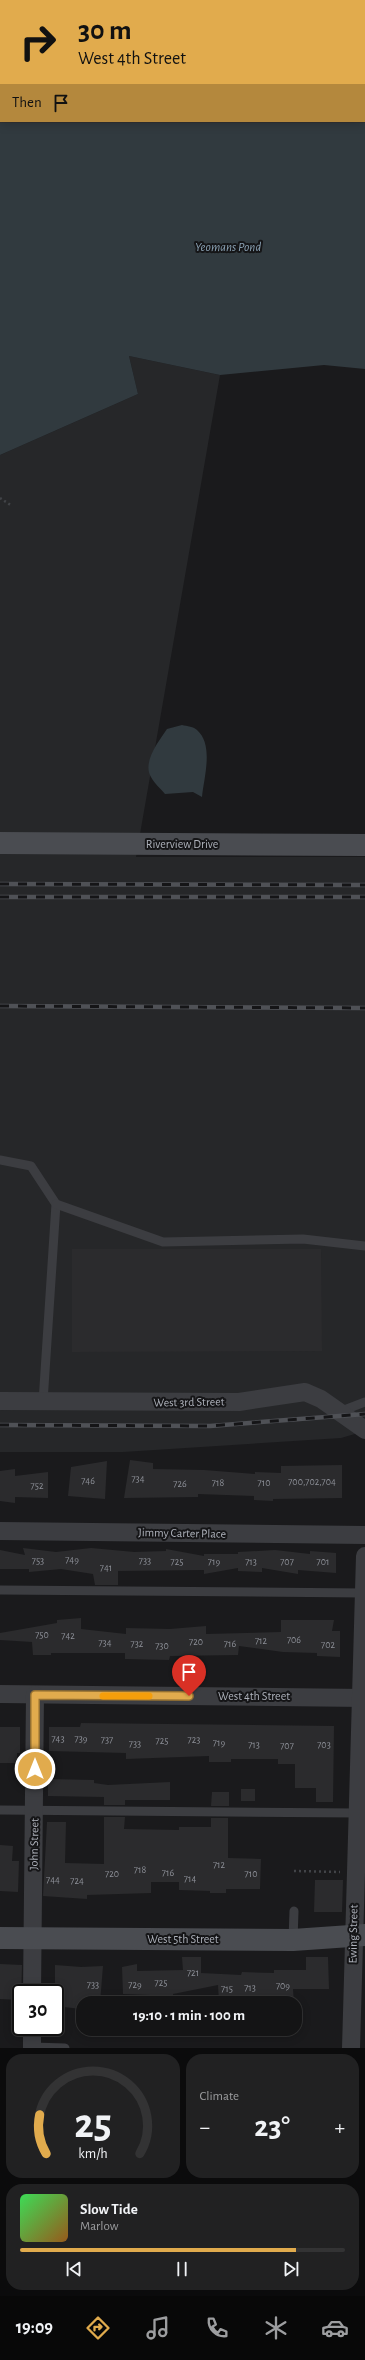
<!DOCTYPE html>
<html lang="en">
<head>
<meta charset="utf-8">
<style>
	body { margin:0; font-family:"Alegreya Sans",sans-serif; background:#212122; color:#f1f3f6; height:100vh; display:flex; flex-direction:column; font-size:15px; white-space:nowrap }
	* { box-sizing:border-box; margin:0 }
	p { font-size:13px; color:#9d9ea0 }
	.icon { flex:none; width:22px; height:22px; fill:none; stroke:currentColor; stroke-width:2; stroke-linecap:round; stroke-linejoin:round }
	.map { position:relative; height:2048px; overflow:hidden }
	.side { display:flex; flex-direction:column; gap:6px; padding:6px; background:#0b0b0c; flex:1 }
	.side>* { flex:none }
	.guide { position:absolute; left:0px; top:0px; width:365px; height:122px; box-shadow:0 2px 10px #0003,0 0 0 1px #333334; background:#e1ab4d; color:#111; overflow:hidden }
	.speed { position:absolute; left:12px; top:1984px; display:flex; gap:8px; font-size:20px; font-weight:700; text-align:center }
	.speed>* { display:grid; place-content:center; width:52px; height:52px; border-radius:50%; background:#141415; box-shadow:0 2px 10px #0003,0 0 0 1px #333334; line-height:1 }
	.speed .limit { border:2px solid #111; border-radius:6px; background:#fff; color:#111 }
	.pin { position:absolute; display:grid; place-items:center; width:34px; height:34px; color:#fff; margin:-41px -17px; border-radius:50% 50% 50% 0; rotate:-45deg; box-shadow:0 0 4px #0007 }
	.pin .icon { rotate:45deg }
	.me { position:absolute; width:44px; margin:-22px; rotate:0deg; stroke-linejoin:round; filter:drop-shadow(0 0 3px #0008) }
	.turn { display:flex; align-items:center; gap:14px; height:84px; padding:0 12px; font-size:18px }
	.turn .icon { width:52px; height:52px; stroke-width:2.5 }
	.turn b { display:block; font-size:28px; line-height:34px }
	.then { display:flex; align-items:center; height:38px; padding:0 12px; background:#0003; gap:8px; font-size:15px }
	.big { font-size:30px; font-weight:700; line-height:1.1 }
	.side .tile { flex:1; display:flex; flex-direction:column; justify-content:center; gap:6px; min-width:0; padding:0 14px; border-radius:16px; background:#212122 }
	.side .dial { align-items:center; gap:0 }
	.dial svg { height:104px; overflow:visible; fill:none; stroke:#333334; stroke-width:7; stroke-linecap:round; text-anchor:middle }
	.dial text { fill:#f1f3f6; stroke:none }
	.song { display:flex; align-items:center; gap:12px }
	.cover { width:48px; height:48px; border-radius:6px; background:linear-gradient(135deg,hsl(130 70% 55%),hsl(30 70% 35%)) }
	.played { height:4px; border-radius:2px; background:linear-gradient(90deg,#e1ab4d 85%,#333334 85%) }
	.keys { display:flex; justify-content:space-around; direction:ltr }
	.heat { display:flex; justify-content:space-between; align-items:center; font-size:22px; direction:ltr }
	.side .tiles { flex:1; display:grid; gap:6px; grid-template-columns:1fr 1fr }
	.tile:last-child { grid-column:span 2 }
	.trip { position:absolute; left:76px; top:1996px; width:226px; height:40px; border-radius:16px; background:#141415; box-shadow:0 2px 10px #0003,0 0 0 1px #333334; font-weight:700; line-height:40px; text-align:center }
	.dock { display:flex; height:64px; justify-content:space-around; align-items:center; background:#080808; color:#9d9ea0 }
	.dock .icon { width:28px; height:28px }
	.dock .current { color:#e1ab4d }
	.dock b { font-size:18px; color:#f1f3f6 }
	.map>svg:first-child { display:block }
	.built { fill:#262729 }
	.water { fill:#313a3f; fill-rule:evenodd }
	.building { fill:#2b2b2d }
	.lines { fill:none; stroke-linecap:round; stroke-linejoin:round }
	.path { stroke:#424448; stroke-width:2.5; stroke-dasharray:2 3; stroke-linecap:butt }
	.lane { stroke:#3c3d41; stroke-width:9 }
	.street { stroke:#3c3d41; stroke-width:18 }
	.secondary { stroke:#4a4c51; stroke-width:22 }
	.rail-casing { stroke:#4f5156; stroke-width:4.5 }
	.rail { stroke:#151517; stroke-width:3; stroke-dasharray:9; stroke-linecap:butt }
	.route-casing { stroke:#926f32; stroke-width:10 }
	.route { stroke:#e1ab4d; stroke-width:7 }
	.slow { stroke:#f59e0b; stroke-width:7 }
	.labels { text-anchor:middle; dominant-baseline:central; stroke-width:4; stroke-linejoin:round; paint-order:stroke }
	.number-label { font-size:10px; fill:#8d9098 }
	.street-label { font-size:12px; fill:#aeb2bb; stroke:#151517 }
	.water-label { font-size:13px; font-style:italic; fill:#89a0b2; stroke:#151517 }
</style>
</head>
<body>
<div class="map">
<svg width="365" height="2048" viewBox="0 0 365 2048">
	<rect width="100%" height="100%" fill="#1a1a1c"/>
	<!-- built -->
	<path class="built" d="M129 356 220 375 136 857H365V1431L341 1438 123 1452H0V455L138 394Z"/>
	<!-- water -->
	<g class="water">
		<path d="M0 0H365V369L324 365 220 375 129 356 138 394 0 455ZM1 1H364V121H1Z"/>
		<path d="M182 725C187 726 194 727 197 730 214 745 204 777 202 797L193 792 165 794C161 789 154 783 151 777 142 762 159 741 167 729Z"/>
	</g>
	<!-- building -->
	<g class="building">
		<path d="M72 1249H321L322 1351 72 1352Z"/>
		<path d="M130 1460 153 1463V1469L204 1470 255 1474V1472L281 1473V1466L342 1465V1498L273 1499V1501L254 1500V1496L198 1494V1497L124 1498Z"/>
		<path d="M107 1461 105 1499 68 1496 71 1467Z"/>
		<path d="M15 1469V1476L48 1472V1498L15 1497V1503L0 1501V1471Z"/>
		<path d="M23 1548 56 1552 91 1548 134 1552 166 1551V1549L204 1556V1554H238V1552L275 1550 310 1554V1551L336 1553V1573L298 1570V1574L262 1568V1572L238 1571V1568L204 1574V1570L118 1571V1585H95L93 1574 61 1569 29 1572V1569H0V1550L25 1555Z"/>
		<path d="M81 1618V1629L126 1634V1628L170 1629 206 1626V1634L281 1632V1620H334L332 1631H340V1657L317 1656V1653L283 1652 239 1646 238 1655 170 1656 169 1660 125 1659V1653H51V1655H33L32 1642 0 1640V1633L57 1623V1620Z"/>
		<path d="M81 1723 334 1726 333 1802H316V1788H295V1764H278V1759H231V1762H209V1756L126 1759V1753L49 1751V1727H80Z"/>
		<path d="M0 1727H20V1753H17V1763H0Z"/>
		<path d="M48 1779 94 1780V1783L108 1785 170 1782V1800H125V1805H104V1797L48 1796Z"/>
		<rect x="241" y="1789" width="14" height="12"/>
		<path d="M212 1792H229V1806H211Z"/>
		<path d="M104 1817H125L124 1829 179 1830V1827H211V1818H228V1858L261 1859 260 1889H226V1893H210V1891L179 1890V1882H151V1893L87 1895V1899L43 1896 47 1822H66L65 1863 104 1864Z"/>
		<path d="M0 1845 13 1846 12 1861H19L18 1892 0 1891Z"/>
		<path d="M315 1880H343L342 1912H314Z"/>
		<path d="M182 1957H201V1973L241 1975 242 1972 274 1973V1970H306V1957H328L329 1989H293L294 2003H219L218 1985 173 1994V2003H150V1995L123 1994 122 1967 137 1964V1971L183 1970Z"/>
		<path d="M0 1964 22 1965 21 2000 0 1999Z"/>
		<path d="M55 1965 81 1967 103 1966 100 2003H81V2009L55 2006Z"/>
	</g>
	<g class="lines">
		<!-- path -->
		<g class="path">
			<path d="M0 498 12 506"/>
			<path d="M294 1871 340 1872"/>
		</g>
		<!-- lane -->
		<g class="lane">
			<path d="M0 1160 31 1166 56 1204 43 1402"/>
			<path d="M56 1204 163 1242 303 1239 365 1246"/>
			<path d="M339 1412 365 1402"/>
			<path d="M0 1590 364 1593"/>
			<path d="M0 1810 357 1813"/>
			<path d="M293 1940 294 1911"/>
			<path d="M32 2047 65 2048"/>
		</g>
		<!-- street -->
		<g class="street">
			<path d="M0 1401 239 1402 305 1392 321 1399 365 1430"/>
			<path d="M0 1531 365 1535"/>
			<path d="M0 1694 365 1698"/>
			<path d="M32 1993 35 1695"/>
			<path d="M32 2048V2027"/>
			<path d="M351 2048 365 1556"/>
		</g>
		<!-- secondary -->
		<g class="secondary">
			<path d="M0 843 365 845"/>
			<path d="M0 1938 293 1940 365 1935"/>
		</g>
		<!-- rail casing -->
		<g class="rail-casing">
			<g id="rail">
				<path d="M0 884 365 885"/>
				<path d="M0 897H365"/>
				<path d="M0 1006 365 1008"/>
				<path d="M0 1425 210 1426 365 1414"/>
			</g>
		</g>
		<!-- rail -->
		<use href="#rail" class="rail"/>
	</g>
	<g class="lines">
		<!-- route casing -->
		<g class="route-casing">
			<path id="route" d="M35 1769V1695L189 1696"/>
		</g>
		<!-- route -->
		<use href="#route" class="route"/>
		<!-- slow -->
		<path class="slow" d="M103 1696H149"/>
	</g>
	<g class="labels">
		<!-- number labels -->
		<g class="number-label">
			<text x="138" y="1479">734</text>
			<text x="88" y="1481">746</text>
			<text x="312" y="1482">700,702,704</text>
			<text x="218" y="1483">718</text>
			<text x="264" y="1483">710</text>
			<text x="180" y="1484">726</text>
			<text x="37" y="1486">752</text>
			<text x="72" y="1560">749</text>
			<text x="38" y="1561">753</text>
			<text x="145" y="1561">733</text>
			<text x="177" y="1562">725</text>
			<text x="214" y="1562">719</text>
			<text x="251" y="1562">713</text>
			<text x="287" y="1562">707</text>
			<text x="323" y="1562">701</text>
			<text x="106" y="1568">741</text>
			<text x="42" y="1635">750</text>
			<text x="68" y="1636">742</text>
			<text x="294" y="1640">706</text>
			<text x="261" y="1641">712</text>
			<text x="196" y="1642">720</text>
			<text x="105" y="1643">734</text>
			<text x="137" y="1644">732</text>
			<text x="230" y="1644">716</text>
			<text x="328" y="1645">702</text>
			<text x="162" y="1646">730</text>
			<text x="58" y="1739">743</text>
			<text x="81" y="1739">739</text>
			<text x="107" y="1740">737</text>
			<text x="194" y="1740">723</text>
			<text x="162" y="1741">725</text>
			<text x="219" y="1743">719</text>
			<text x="135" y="1744">733</text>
			<text x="254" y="1745">713</text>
			<text x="324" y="1745">703</text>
			<text x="287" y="1746">707</text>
			<text x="219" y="1865">712</text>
			<text x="140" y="1870">718</text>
			<text x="168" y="1873">716</text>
			<text x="112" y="1874">720</text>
			<text x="251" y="1874">710</text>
			<text x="190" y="1879">714</text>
			<text x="53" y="1880">744</text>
			<text x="77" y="1881">724</text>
			<text x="193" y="1973">721</text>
			<text x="161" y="1983">725</text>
			<text x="93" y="1985">733</text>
			<text x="135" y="1985">729</text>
			<text x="283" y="1986">709</text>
			<text x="250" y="1988">713</text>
			<text x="227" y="1989">715</text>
		</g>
		<!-- street labels -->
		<g class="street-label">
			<text x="182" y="844">Riverview Drive</text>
			<text transform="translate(189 1402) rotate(-1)">West 3rd Street</text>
			<text transform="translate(182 1533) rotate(1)">Jimmy Carter Place</text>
			<text x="254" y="1696">West 4th Street</text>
			<text transform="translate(34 1844) rotate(-89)">John Street</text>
			<text transform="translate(353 1934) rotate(-89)">Ewing Street</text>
			<text x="183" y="1939">West 5th Street</text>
		</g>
		<!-- water labels -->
		<g class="water-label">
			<text x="228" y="247">Yeomans Pond</text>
		</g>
	</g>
</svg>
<div class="speed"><div class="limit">30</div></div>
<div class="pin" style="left:189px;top:1696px;background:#d93025"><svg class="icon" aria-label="arrive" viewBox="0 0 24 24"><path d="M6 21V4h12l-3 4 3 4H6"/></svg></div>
<svg class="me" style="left:35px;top:1769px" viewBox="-20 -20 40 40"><circle r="17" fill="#e1ab4d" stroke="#fff" stroke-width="3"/><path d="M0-11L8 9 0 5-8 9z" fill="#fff"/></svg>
<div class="trip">19:10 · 1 min · 100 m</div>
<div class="guide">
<div class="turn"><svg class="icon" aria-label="right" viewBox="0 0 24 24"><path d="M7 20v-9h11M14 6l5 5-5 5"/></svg><div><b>30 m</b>West 4th Street</div></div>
<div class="then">Then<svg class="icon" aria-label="arrive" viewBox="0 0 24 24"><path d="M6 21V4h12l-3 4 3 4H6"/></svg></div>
</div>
</div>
<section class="side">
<div class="tiles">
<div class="tile dial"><svg viewBox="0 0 100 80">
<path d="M14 69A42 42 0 1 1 86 69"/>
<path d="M14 69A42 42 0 0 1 9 39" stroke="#e1ab4d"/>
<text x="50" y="56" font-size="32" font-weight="700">25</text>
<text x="50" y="72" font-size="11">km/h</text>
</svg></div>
<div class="tile"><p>Climate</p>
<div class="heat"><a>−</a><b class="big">23°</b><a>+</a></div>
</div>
<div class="tile">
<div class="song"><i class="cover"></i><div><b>Slow Tide</b><p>Marlow</p></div></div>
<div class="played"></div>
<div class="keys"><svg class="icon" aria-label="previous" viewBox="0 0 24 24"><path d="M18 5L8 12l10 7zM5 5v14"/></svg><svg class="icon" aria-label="pause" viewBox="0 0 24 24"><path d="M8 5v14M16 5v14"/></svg><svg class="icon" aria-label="next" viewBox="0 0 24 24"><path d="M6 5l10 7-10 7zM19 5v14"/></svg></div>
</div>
</div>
</section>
<nav class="dock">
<b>19:09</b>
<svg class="icon current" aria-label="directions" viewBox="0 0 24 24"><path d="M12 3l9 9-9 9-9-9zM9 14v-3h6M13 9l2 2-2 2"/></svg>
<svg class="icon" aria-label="music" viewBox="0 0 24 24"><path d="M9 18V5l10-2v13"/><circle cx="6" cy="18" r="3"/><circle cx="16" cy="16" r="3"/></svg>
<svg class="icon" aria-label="phone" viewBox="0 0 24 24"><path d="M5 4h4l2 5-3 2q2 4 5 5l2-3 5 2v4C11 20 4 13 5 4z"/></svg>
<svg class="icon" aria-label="climate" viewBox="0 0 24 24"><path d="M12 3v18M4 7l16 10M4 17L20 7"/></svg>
<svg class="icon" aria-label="car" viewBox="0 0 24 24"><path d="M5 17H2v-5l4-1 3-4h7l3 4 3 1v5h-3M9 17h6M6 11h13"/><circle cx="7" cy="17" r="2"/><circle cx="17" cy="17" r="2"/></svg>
</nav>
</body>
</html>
